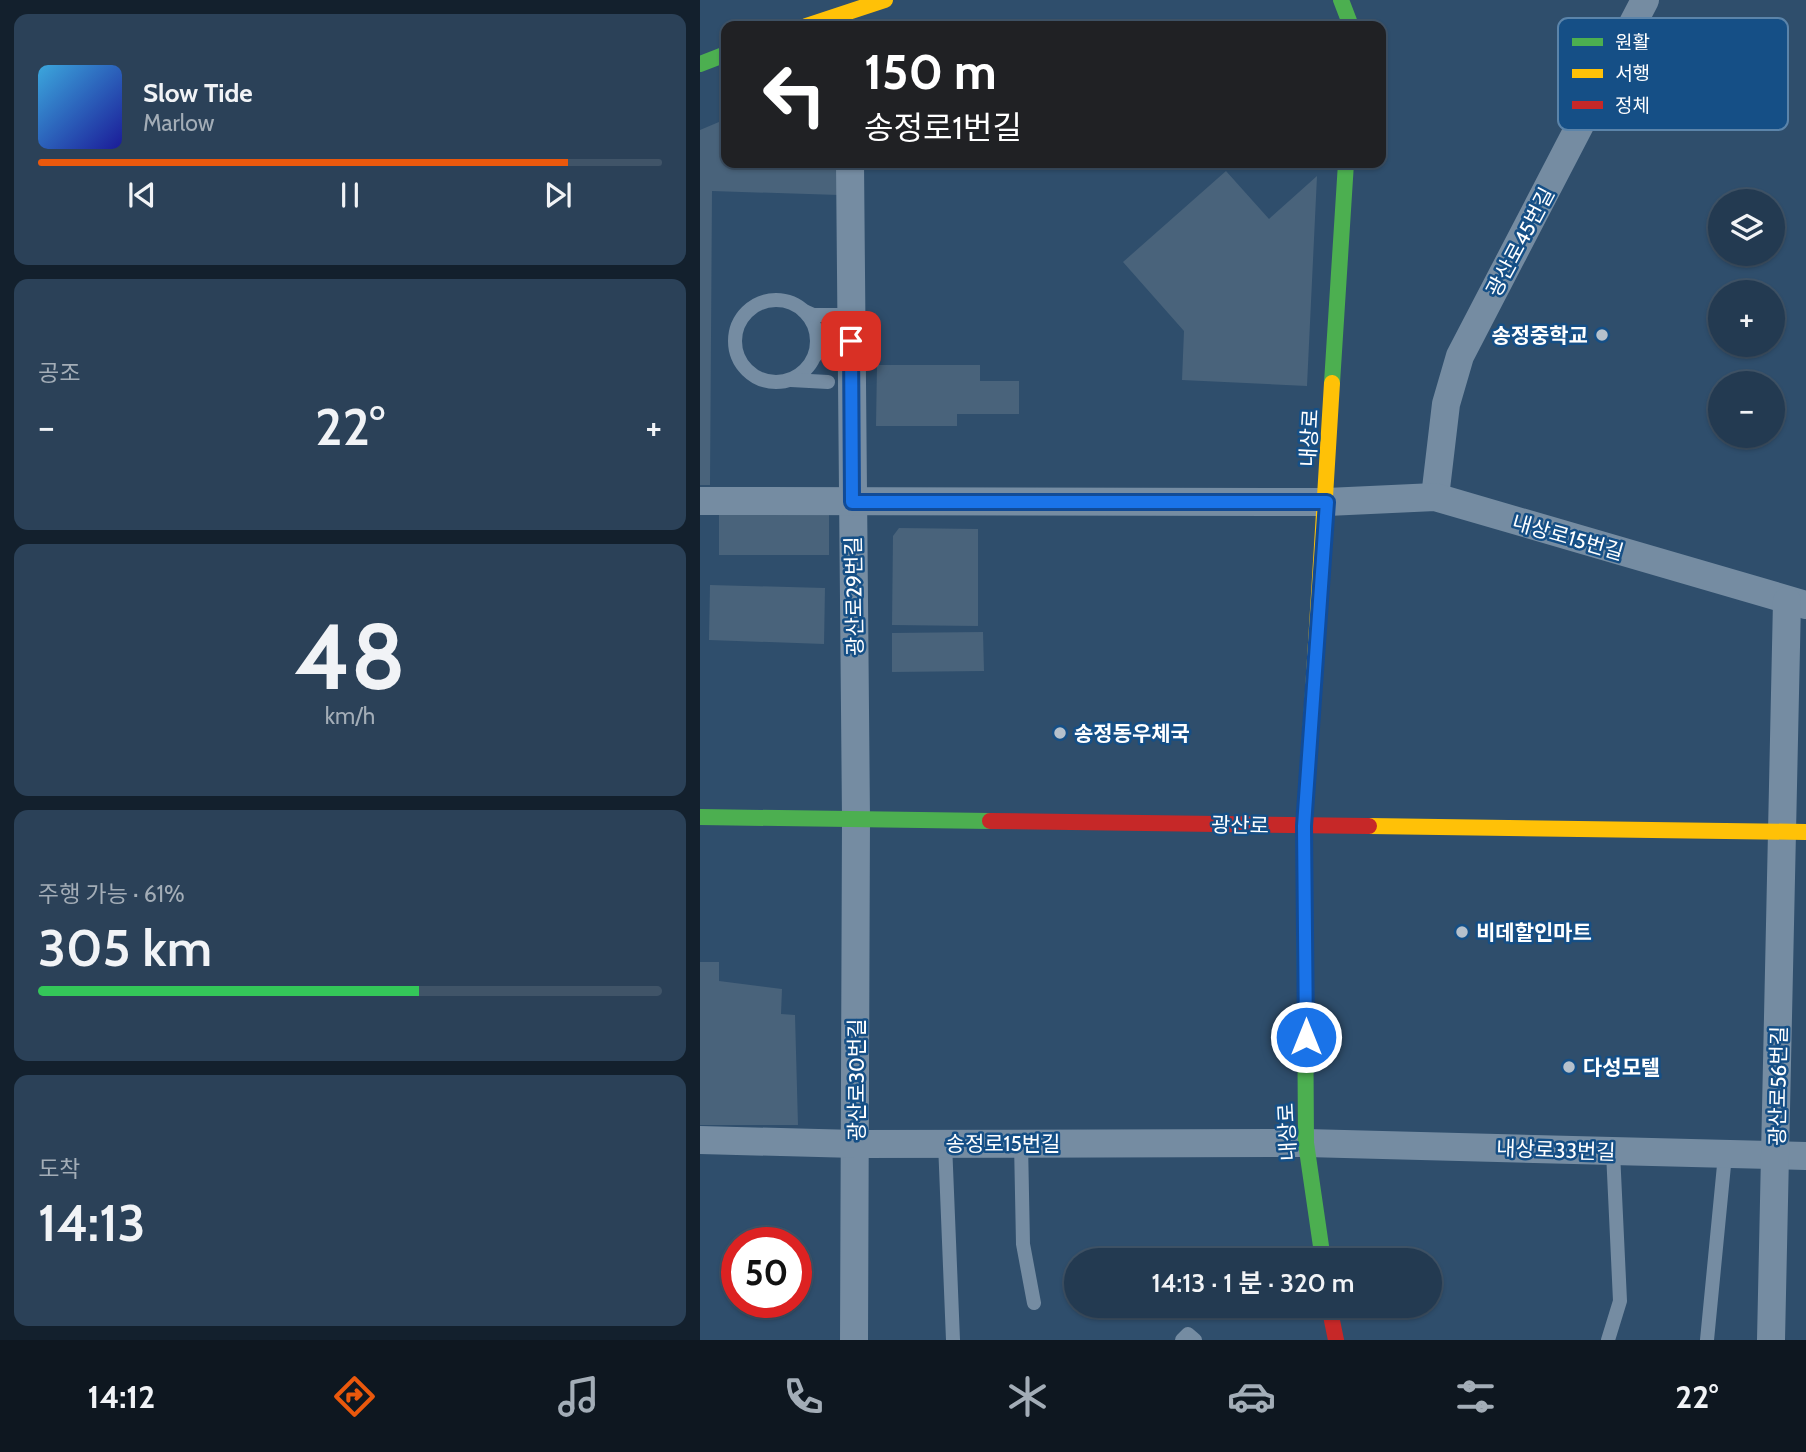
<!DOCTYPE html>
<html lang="ko">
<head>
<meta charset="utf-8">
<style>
	body { margin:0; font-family:Cabin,"Noto Sans KR",sans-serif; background:#2b4158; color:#f1f3f6; height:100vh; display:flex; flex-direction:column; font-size:26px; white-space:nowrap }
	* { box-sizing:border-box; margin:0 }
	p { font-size:23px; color:#a3adb7 }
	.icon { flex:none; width:38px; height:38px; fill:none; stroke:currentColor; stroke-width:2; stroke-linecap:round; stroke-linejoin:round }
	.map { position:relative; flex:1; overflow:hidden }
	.panel { display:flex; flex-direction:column; gap:14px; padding:14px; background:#13202d; width:700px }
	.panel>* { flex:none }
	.banner { position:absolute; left:21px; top:21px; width:665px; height:147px; border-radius:14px; box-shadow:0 2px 5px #0004,0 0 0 2px #405468; background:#202124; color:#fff; overflow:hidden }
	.fabs { position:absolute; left:1008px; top:189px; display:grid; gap:14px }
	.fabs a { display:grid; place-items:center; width:77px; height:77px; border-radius:50%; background:#233a51; box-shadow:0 2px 5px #0004,0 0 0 2px #405468; font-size:35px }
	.speed { position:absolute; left:21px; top:1227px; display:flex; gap:14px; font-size:35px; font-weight:700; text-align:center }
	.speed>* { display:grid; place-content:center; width:91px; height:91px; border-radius:50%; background:#233a51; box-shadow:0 2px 5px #0004,0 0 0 2px #405468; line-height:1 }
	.speed .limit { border:10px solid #d22; background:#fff; color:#111 }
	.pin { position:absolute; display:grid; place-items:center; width:60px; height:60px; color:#fff; margin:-30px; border-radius:14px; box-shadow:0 4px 10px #0006 }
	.me { position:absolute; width:77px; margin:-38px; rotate:0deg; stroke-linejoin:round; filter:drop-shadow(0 0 5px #0008) }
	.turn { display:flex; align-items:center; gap:24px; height:147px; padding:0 28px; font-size:32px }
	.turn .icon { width:91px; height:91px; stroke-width:2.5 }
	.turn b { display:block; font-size:49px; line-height:60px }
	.big { font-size:52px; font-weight:600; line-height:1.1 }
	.panel .card { flex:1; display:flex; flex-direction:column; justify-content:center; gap:10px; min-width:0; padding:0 24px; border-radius:14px; background:#2b4158 }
	.panel .dial { align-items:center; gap:0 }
	.dial b { font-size:91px; line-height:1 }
	.song { display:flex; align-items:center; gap:21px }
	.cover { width:84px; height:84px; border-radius:10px; background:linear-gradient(135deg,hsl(200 70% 55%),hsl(240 70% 35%)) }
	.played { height:7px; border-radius:4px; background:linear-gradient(90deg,#ea580c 85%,#405468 85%) }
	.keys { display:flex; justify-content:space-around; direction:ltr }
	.heat { display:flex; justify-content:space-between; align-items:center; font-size:38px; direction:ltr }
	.charge { height:10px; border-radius:5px; background:linear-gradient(90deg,#34c759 61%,#405468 0) }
	.trip { position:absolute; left:364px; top:1248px; width:378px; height:70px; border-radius:35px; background:#233a51; box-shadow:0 2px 5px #0004,0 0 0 2px #405468; font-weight:600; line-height:70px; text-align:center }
	.menu { display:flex; height:112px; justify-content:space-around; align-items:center; background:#0e1720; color:#a3adb7 }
	.menu .icon { width:49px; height:49px }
	.menu .current { color:#ea580c }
	.menu b { font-size:32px; color:#f1f3f6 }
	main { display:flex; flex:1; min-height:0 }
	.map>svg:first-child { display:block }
	.building { fill:#49637b }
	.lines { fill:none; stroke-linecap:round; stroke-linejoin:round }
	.lane { stroke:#758ca2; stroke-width:14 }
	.street { stroke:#758ca2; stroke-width:28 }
	.fast { stroke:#4caf50; stroke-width:16 }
	.slow { stroke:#ffc107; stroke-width:16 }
	.jam { stroke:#c62828; stroke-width:16 }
	.route-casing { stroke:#114b97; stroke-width:18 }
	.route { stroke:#1a73e8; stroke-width:12 }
	.poi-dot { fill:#b6c1cc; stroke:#154f86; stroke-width:2.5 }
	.labels { text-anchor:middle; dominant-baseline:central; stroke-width:5; stroke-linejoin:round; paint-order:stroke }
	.street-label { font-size:21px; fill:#fff; stroke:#154f86 }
	.poi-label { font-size:21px; font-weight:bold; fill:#fff; stroke:#154f86; text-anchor:start }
	.key { fill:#154f86; stroke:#5b84aa; stroke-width:2 }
	.key-label { font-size:19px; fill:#fff }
</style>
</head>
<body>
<main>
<section class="panel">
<div class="card">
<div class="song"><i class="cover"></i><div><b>Slow Tide</b><p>Marlow</p></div></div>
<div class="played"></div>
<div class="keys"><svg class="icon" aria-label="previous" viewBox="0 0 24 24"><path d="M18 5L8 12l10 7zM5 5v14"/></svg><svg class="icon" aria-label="pause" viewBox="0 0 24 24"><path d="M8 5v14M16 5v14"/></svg><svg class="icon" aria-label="next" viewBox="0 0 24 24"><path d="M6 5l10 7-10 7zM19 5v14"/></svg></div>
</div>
<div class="card"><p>공조</p>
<div class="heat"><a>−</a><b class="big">22°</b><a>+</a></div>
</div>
<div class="card dial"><b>48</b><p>km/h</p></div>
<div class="card"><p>주행 가능 · 61%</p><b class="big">305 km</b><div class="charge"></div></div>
<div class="card"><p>도착</p><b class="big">14:13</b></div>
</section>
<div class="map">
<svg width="1106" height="1340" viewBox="0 0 1106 1340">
	<rect width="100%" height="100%" fill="#2f4e6c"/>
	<!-- building -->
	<g class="building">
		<path d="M26 119V163H140L139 195 12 191 10 485H0V130Z"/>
		<path d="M526 171 569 219 617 176 607 386 482 380 484 331 423 262Z"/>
		<path d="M177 365H280V381H319V414H257V426H176Z"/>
		<rect x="19" y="513" width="110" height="42"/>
		<path d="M199 528 278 529V626L192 625 193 536Z"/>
		<path d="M10 585 125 588 124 644 9 640Z"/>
		<path d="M283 632 284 671 192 672V633Z"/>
		<path d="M0 962H19V981L82 989 81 1014 95 1015 98 1125H0Z"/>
	</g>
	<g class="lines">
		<!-- lane -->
		<g class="lane">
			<circle cx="76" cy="341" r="41"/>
			<path d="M104 311 113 315H151"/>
			<path d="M115 356 126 343 151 342"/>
			<path d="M91 380 128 382"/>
			<path d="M245 1143 253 1340"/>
			<path d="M321 1143 323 1244 334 1303"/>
			<path d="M482 1340 488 1334 495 1340"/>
			<path d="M908 1340 920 1301 913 1152"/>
			<path d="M1007 1340 1025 1155"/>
		</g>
		<!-- street -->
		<g class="street">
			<path d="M150 163 156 819 154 1340"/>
			<path d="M735 497 746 404 760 356 945 0"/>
			<path d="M0 501 627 502 735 497 1106 605"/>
			<path d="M0 1140 156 1144 606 1143 1106 1156"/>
			<path d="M1071 1340 1087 601"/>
		</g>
		<!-- fast -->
		<g class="fast">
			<path d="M641 0 651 26"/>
			<path d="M0 64 26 54"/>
			<path d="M632 383 646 163"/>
			<path d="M613 691 604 826 606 1143 623 1260"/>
			<path d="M0 817 290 821"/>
		</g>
		<!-- slow -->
		<g class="slow">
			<path d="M106 26 185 0"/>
			<path d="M613 691 632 383"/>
			<path d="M669 826 1106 832"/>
		</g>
		<!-- jam -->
		<g class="jam">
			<path d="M290 821 669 826"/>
			<path d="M629 1306 636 1340"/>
		</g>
	</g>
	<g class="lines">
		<!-- route casing -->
		<g class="route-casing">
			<path id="route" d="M151 341 152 502H627L604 826 606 1037"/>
		</g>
		<!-- route -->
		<use href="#route" class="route"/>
	</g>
	<!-- markers -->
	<g class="poi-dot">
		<circle cx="902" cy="335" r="7"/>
		<circle cx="360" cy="733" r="7"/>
		<circle cx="762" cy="932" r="7"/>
		<circle cx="869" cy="1067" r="7"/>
	</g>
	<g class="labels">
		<!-- street labels -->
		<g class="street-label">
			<text transform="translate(820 242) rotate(-62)">광산로45번길</text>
			<text transform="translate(609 438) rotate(-87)">내상로</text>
			<text transform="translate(868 537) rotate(16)">내상로15번길</text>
			<text transform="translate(154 596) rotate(-91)">광산로29번길</text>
			<text transform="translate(540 825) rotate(1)">광산로</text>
			<text transform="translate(156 1080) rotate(-90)">광산로30번길</text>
			<text transform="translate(1078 1086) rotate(-89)">광산로56번길</text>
			<text transform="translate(587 1132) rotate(-93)">내상로</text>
			<text x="303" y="1143">송정로15번길</text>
			<text transform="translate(856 1150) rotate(2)">내상로33번길</text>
		</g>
		<!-- poi labels -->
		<g class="poi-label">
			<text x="888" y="335" text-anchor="end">송정중학교</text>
			<text x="374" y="733">송정동우체국</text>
			<text x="776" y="932">비데할인마트</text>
			<text x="883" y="1067">다성모텔</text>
		</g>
	</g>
	<!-- legend -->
	<rect x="858" y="18" width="230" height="112" rx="10" class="key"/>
	<rect x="872" y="38" width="31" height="8" fill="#4caf50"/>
	<rect x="872" y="69" width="31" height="9" fill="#ffc107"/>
	<rect x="872" y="101" width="31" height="8" fill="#c62828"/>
	<g class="key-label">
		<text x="915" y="49">원활</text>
		<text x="915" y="80">서행</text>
		<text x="915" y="112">정체</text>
	</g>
</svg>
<div class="fabs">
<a><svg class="icon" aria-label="layers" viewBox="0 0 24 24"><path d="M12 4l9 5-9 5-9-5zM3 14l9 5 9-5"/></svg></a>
<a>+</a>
<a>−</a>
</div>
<div class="speed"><div class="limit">50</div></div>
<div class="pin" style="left:151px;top:341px;background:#d93025"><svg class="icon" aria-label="arrive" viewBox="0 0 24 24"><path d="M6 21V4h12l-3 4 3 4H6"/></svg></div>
<svg class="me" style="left:606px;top:1037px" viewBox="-20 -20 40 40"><circle r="17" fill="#1a73e8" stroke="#fff" stroke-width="3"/><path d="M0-11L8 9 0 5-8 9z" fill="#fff"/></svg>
<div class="trip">14:13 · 1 분 · 320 m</div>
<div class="banner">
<div class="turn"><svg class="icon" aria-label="left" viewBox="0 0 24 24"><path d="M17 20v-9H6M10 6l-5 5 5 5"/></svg><div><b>150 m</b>송정로1번길</div></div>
</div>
</div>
</main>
<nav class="menu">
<b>14:12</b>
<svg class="icon current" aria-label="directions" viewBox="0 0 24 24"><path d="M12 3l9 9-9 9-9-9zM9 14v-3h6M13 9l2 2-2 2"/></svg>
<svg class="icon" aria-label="music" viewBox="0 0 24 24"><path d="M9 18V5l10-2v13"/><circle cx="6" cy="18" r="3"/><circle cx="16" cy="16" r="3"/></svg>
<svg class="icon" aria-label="phone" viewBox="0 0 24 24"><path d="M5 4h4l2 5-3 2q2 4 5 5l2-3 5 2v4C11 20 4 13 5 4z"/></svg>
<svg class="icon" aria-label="climate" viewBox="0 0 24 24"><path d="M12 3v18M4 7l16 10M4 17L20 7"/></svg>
<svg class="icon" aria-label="car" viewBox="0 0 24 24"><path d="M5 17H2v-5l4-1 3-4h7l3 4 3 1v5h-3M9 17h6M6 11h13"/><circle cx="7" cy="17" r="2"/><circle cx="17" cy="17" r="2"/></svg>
<svg class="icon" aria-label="filters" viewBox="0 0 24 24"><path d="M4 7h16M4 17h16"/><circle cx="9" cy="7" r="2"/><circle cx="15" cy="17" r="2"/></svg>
<b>22°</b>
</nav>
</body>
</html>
